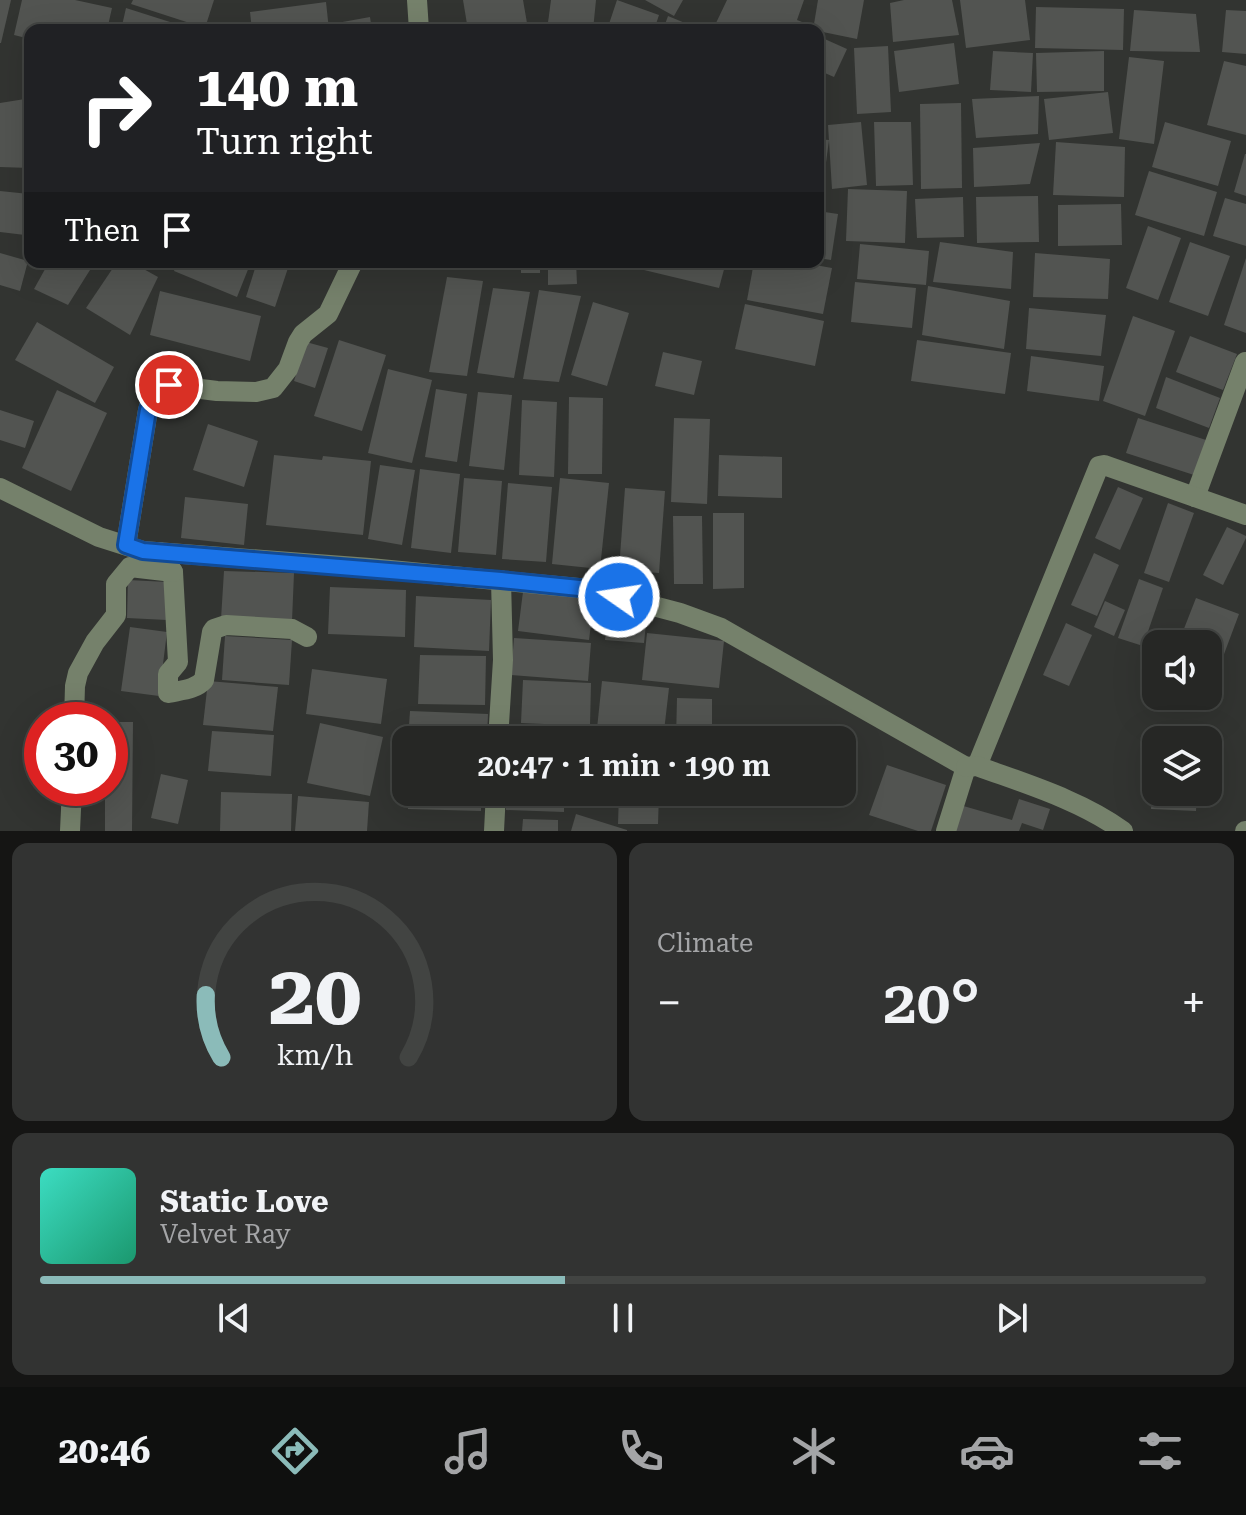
<!DOCTYPE html>
<html lang="en">
<head>
<meta charset="utf-8">
<style>
	body { margin:0; font-family:"Roboto Serif",serif; background:#323332; color:#f1f3f6; height:100vh; display:flex; flex-direction:column; font-size:30px; white-space:nowrap }
	* { box-sizing:border-box; margin:0 }
	p { font-size:26px; color:#a4a5a7 }
	.icon { flex:none; width:44px; height:44px; fill:none; stroke:currentColor; stroke-width:2; stroke-linecap:round; stroke-linejoin:round }
	.map { position:relative; height:831px; overflow:hidden }
	.sheet { display:flex; flex-direction:column; gap:12px; padding:12px; background:#151514; flex:1 }
	.sheet>* { flex:none }
	.top-card { position:absolute; left:24px; top:24px; width:800px; height:244px; border-radius:16px; box-shadow:0 8px 32px #0002,0 0 0 2px #424442; background:#202124; color:#fff; overflow:hidden }
	.fabs { position:absolute; left:1142px; top:630px; display:grid; gap:16px }
	.fabs a { display:grid; place-items:center; width:80px; height:80px; border-radius:16px; background:#262725; box-shadow:0 8px 32px #0002,0 0 0 2px #424442; font-size:40px }
	.speed { position:absolute; left:24px; top:702px; display:flex; gap:16px; font-size:40px; font-weight:700; text-align:center }
	.speed>* { display:grid; place-content:center; width:104px; height:104px; border-radius:50%; background:#262725; box-shadow:0 8px 32px #0002,0 0 0 2px #424442; line-height:1 }
	.speed .limit { border:12px solid #d22; background:#fff; color:#111 }
	.pin { position:absolute; display:grid; place-items:center; width:68px; height:68px; color:#fff; margin:-34px; border:4px solid #fff; border-radius:50%; box-shadow:0 2px 8px #0007 }
	.me { position:absolute; width:88px; margin:-44px; rotate:283deg; stroke-linejoin:round; filter:drop-shadow(0 0 6px #0008) }
	.turn { display:flex; align-items:center; gap:28px; height:168px; padding:0 40px; font-size:36px }
	.turn .icon { width:104px; height:104px; stroke-width:2.5 }
	.turn b { display:block; font-size:56px; line-height:68px }
	.then { display:flex; align-items:center; height:76px; padding:0 40px; background:#0003; gap:16px; font-size:30px }
	.big { font-size:60px; font-weight:600; line-height:1.1 }
	.sheet .tile { flex:1; display:flex; flex-direction:column; justify-content:center; gap:12px; min-width:0; padding:0 28px; border-radius:16px; background:#323332 }
	.sheet .dial { align-items:center; gap:0 }
	.dial svg { height:208px; overflow:visible; fill:none; stroke:#424442; stroke-width:7; stroke-linecap:round; text-anchor:middle }
	.dial text { fill:#f1f3f6; stroke:none }
	.song { display:flex; align-items:center; gap:24px }
	.cover { width:96px; height:96px; border-radius:12px; background:linear-gradient(135deg,hsl(170 70% 55%),hsl(160 70% 35%)) }
	.played { height:8px; border-radius:4px; background:linear-gradient(90deg,#8bbbb9 45%,#424442 45%) }
	.keys { display:flex; justify-content:space-around; direction:ltr }
	.heat { display:flex; justify-content:space-between; align-items:center; font-size:44px; direction:ltr }
	.sheet .tiles { flex:1; display:grid; gap:12px; grid-template-columns:1fr 1fr }
	.tile:last-child { grid-column:span 2 }
	.trip { position:absolute; left:392px; top:726px; width:464px; height:80px; border-radius:16px; background:#262725; box-shadow:0 8px 32px #0002,0 0 0 2px #424442; font-weight:600; line-height:80px; text-align:center }
	.tab-bar { display:flex; height:128px; justify-content:space-around; align-items:center; background:#0f100f; color:#a4a5a7 }
	.tab-bar .icon { width:56px; height:56px }
	.tab-bar .active { color:#8bbbb9 }
	.tab-bar b { font-size:36px; color:#f1f3f6 }
	.map>svg:first-child { display:block }
	.building { fill:#525451 }
	.lines { fill:none; stroke-linecap:round; stroke-linejoin:round }
	.minor { stroke:#75816b; stroke-width:20 }
	.route-casing { stroke:#114b97; stroke-width:20 }
	.route { stroke:#1a73e8; stroke-width:14 }
</style>
</head>
<body>
<div class="map">
<svg width="1246" height="831" viewBox="0 0 1246 831">
	<rect width="100%" height="100%" fill="#323431"/>
	<!-- building -->
	<g class="building">
		<path d="M0 0H11L1 43H0Z"/>
		<path d="M22 0H75L112 8 107 30H30V39L14 35Z"/>
		<path d="M133 0H214L205 28 131 4Z"/>
		<path d="M463 0H523L527 23 485 30H468Z"/>
		<path d="M551 0H596L593 30H547Z"/>
		<path d="M617 0 659 15 654 30H607Z"/>
		<path d="M645 0H683L674 16Z"/>
		<path d="M727 0H804L797 20 802 22 798 30H731L716 23Z"/>
		<path d="M818 0H864L857 39 813 30Z"/>
		<path d="M904 0H952L959 35 893 42 890 3Z"/>
		<path d="M960 0H1025L1030 40 966 48Z"/>
		<path d="M326 2 329 30H252L250 12Z"/>
		<path d="M1036 7 1124 9 1123 50 1035 48Z"/>
		<path d="M126 8 192 29V30H121Z"/>
		<path d="M1134 10 1196 14 1200 52 1130 51Z"/>
		<path d="M1226 10 1246 11V54L1222 52Z"/>
		<path d="M668 16 702 30H663Z"/>
		<path d="M370 17 372 30H339L337 23Z"/>
		<path d="M818 36 847 49 834 77 818 70Z"/>
		<path d="M954 43 959 84 899 92 894 51Z"/>
		<path d="M888 46 891 112 857 114 854 48Z"/>
		<path d="M993 51 1033 53 1031 92 990 90Z"/>
		<path d="M1104 51V91L1037 92 1036 53Z"/>
		<path d="M1129 57 1164 61 1154 144 1119 139Z"/>
		<path d="M1224 61 1246 66V135L1207 125Z"/>
		<path d="M1108 92 1113 133 1049 140 1044 99Z"/>
		<path d="M1039 96 1038 134 976 138 972 99Z"/>
		<path d="M25 99 30 108V168L0 167V103Z"/>
		<path d="M961 103 962 188 921 189 920 104Z"/>
		<path d="M861 122 867 185 832 189 828 125Z"/>
		<path d="M874 122H911L913 185 876 186Z"/>
		<path d="M1165 122 1231 141 1218 186 1152 167Z"/>
		<path d="M818 139 829 140 820 208H818Z"/>
		<path d="M1056 142 1125 147 1124 197 1053 195Z"/>
		<path d="M1040 143 1030 184 974 187 973 148Z"/>
		<path d="M1245 154H1246V196L1234 192Z"/>
		<path d="M1149 171 1217 192 1204 236 1135 215Z"/>
		<path d="M848 189 907 191 905 243 846 241Z"/>
		<path d="M0 191 29 194 25 235 0 232Z"/>
		<path d="M1038 196 1039 242 977 243 976 197Z"/>
		<path d="M963 197 964 237 917 238 915 199Z"/>
		<path d="M1225 198 1246 204V246L1213 236Z"/>
		<path d="M1121 204 1122 245 1058 246V205Z"/>
		<path d="M818 211 838 214 831 260 818 258Z"/>
		<path d="M1148 226 1181 238 1158 300 1126 288Z"/>
		<path d="M940 242 1013 252 1011 289 933 282Z"/>
		<path d="M1190 242 1230 256 1208 316 1169 302Z"/>
		<path d="M860 244 929 251 926 285 857 279Z"/>
		<path d="M0 253 28 261 20 291 0 285Z"/>
		<path d="M1035 253 1110 259 1108 299 1033 297Z"/>
		<path d="M1246 258V333L1224 325Z"/>
		<path d="M49 262H95L68 305 34 289Z"/>
		<path d="M117 262H131L158 277 130 335 86 308Z"/>
		<path d="M177 262H251L237 297 174 271Z"/>
		<path d="M257 262H290L275 307 246 297Z"/>
		<rect x="521" y="262" width="19" height="11"/>
		<path d="M548 262H576L577 284 548 285Z"/>
		<path d="M645 262H726L719 288 644 270Z"/>
		<path d="M754 262H798L832 268 823 314 747 300Z"/>
		<path d="M447 277 483 281 467 376 429 372Z"/>
		<path d="M855 282 916 288 912 328 851 322Z"/>
		<path d="M928 286 1010 301 1004 349 922 335Z"/>
		<path d="M493 288 530 292 514 378 477 373Z"/>
		<path d="M539 290 581 296 559 382 523 379Z"/>
		<path d="M160 291 261 316 250 361 150 335Z"/>
		<path d="M593 302 629 313 607 386 571 375Z"/>
		<path d="M745 304 824 321 815 366 735 349Z"/>
		<path d="M1029 308 1106 315 1101 356 1026 349Z"/>
		<path d="M1133 316 1175 331 1145 416 1103 401Z"/>
		<path d="M37 322 114 367 95 403 15 360Z"/>
		<path d="M1190 336 1237 354 1223 390 1176 372Z"/>
		<path d="M339 340 386 355 362 431 314 416Z"/>
		<path d="M917 340 1011 353 1005 394 911 381Z"/>
		<path d="M306 342 328 348 315 388 294 381Z"/>
		<path d="M663 352 702 361 694 395 655 386Z"/>
		<path d="M1031 356 1104 366 1099 401 1027 391Z"/>
		<path d="M388 369 432 380 412 463 368 453Z"/>
		<path d="M1166 377 1220 398 1209 428 1156 408Z"/>
		<path d="M436 389 467 394 457 462 425 457Z"/>
		<path d="M57 390 107 413 71 491 22 468Z"/>
		<path d="M478 392 512 395 504 470 469 466Z"/>
		<path d="M569 397 603 398 602 474H568Z"/>
		<path d="M522 400 557 402 554 477 519 475Z"/>
		<path d="M0 410 34 421 25 448 0 440Z"/>
		<path d="M674 418 710 419 707 504 671 502Z"/>
		<path d="M1138 418 1206 440 1194 475 1126 453Z"/>
		<path d="M208 424 258 441 244 487 193 470Z"/>
		<path d="M274 455 322 460 323 456 371 461 363 535 266 525Z"/>
		<path d="M719 455 782 457V498L718 496Z"/>
		<path d="M380 465 415 470 402 545 368 539Z"/>
		<path d="M420 469 460 474 451 553 411 548Z"/>
		<path d="M464 478 502 481 496 555 458 552Z"/>
		<path d="M560 478 609 483 600 569 552 564Z"/>
		<path d="M508 483 552 487 546 562 502 559Z"/>
		<path d="M1118 487 1143 498 1120 550 1095 538Z"/>
		<path d="M625 488 665 491 659 573 619 570Z"/>
		<path d="M185 497 248 504 244 545 181 538Z"/>
		<path d="M1168 503 1194 513 1169 582 1144 573Z"/>
		<path d="M713 513H744V588L713 589Z"/>
		<path d="M673 516H702L703 584H674Z"/>
		<path d="M1227 527 1246 536V538L1223 585 1203 575Z"/>
		<path d="M1094 553 1119 565 1097 616 1071 605Z"/>
		<path d="M224 571 294 573 292 621 221 619Z"/>
		<path d="M1139 579 1163 588 1143 646 1118 638Z"/>
		<path d="M128 580 168 582 167 620 127 618Z"/>
		<path d="M524 584 595 592 589 640 518 631Z"/>
		<path d="M330 587 406 590 405 637 328 634Z"/>
		<path d="M416 596 491 600 489 651 414 647Z"/>
		<path d="M1196 598 1239 614 1208 697V644H1178Z"/>
		<path d="M609 601 648 605 644 643 605 640Z"/>
		<path d="M1105 601 1125 610 1114 636 1094 627Z"/>
		<path d="M1066 623 1092 635 1069 686 1043 675Z"/>
		<path d="M130 627 167 632 159 696 121 691Z"/>
		<path d="M647 633 724 641 719 688 642 680Z"/>
		<path d="M225 636 292 640 289 685 222 680Z"/>
		<path d="M514 638 591 643 588 681 511 675Z"/>
		<path d="M420 655 486 656 485 705 418 704Z"/>
		<path d="M312 669 387 679 381 724 306 714Z"/>
		<path d="M523 680 591 683 590 726 521 723Z"/>
		<path d="M208 681 278 687 273 731 203 725Z"/>
		<path d="M602 681 669 688 663 740H617L596 738Z"/>
		<path d="M677 698 712 699V740H676Z"/>
		<path d="M410 711 488 714 487 740H408Z"/>
		<path d="M110 722H133L132 831H105V788H110Z"/>
		<path d="M320 723 383 737 370 796 307 783Z"/>
		<path d="M212 731 274 735 271 776 208 771Z"/>
		<path d="M515 735 584 737V740H515Z"/>
		<path d="M1154 761H1156V792H1197L1196 811 1151 809Z"/>
		<path d="M887 765 946 785 931 831H918L869 815Z"/>
		<path d="M161 774 188 780 178 824 151 818Z"/>
		<path d="M221 792 292 794 291 831H220Z"/>
		<path d="M408 792H481V811L408 809Z"/>
		<path d="M506 792H564V812L506 810Z"/>
		<path d="M619 792H659L658 824H618Z"/>
		<path d="M298 796 369 802 367 831H295Z"/>
		<path d="M1019 799 1050 809 1043 830 1022 823 1019 831H952L960 805 1012 820Z"/>
		<path d="M576 814 627 830V831H571Z"/>
		<path d="M523 819 558 820V831H522Z"/>
	</g>
	<g class="lines">
		<!-- minor -->
		<g class="minor">
			<path d="M417 0 419 30"/>
			<path d="M0 488 99 537 143 551 370 568 589 589 680 613 721 628 966 767 946 831"/>
			<path d="M1195 497 1245 362"/>
			<path d="M126 545 148 410 153 393 159 387 169 385 217 391 256 392 273 388 288 369 298 342 303 334 328 314 353 262"/>
			<path d="M160 552 173 572 178 662 168 674V693C181 690 195 690 204 680L212 632 214 629 226 625 292 629 307 637"/>
			<path d="M74 720 75 686 78 673 95 642 116 615V584L130 567 173 572"/>
			<path d="M498 740 503 660 501 580"/>
			<path d="M977 766 1099 466 1104 465 1246 515"/>
			<path d="M966 767 977 766C1026 784 1080 800 1123 831"/>
			<path d="M70 831 72 788"/>
			<path d="M494 831 496 792"/>
			<path d="M1245 831H1246"/>
		</g>
	</g>
	<g class="lines">
		<!-- route casing -->
		<g class="route-casing">
			<path id="route" d="M169 385C152 389 153 395 148 410L126 545 143 551 501 580 589 589 619 597"/>
		</g>
		<!-- route -->
		<use href="#route" class="route"/>
	</g>
</svg>
<div class="fabs">
<a><svg class="icon" aria-label="sound" viewBox="0 0 24 24"><path d="M4 9h4l5-4v14l-5-4H4zM17 9q2 3 0 6"/></svg></a>
<a><svg class="icon" aria-label="layers" viewBox="0 0 24 24"><path d="M12 4l9 5-9 5-9-5zM3 14l9 5 9-5"/></svg></a>
</div>
<div class="speed"><div class="limit">30</div></div>
<div class="pin" style="left:169px;top:385px;background:#d93025"><svg class="icon" aria-label="arrive" viewBox="0 0 24 24"><path d="M6 21V4h12l-3 4 3 4H6"/></svg></div>
<svg class="me" style="left:619px;top:597px" viewBox="-20 -20 40 40"><circle r="17" fill="#1a73e8" stroke="#fff" stroke-width="3"/><path d="M0-11L8 9 0 5-8 9z" fill="#fff"/></svg>
<div class="trip">20:47 · 1 min · 190 m</div>
<div class="top-card">
<div class="turn"><svg class="icon" aria-label="right" viewBox="0 0 24 24"><path d="M7 20v-9h11M14 6l5 5-5 5"/></svg><div><b>140 m</b>Turn right</div></div>
<div class="then">Then<svg class="icon" aria-label="arrive" viewBox="0 0 24 24"><path d="M6 21V4h12l-3 4 3 4H6"/></svg></div>
</div>
</div>
<section class="sheet">
<div class="tiles">
<div class="tile dial"><svg viewBox="0 0 100 80">
<path d="M14 69A42 42 0 1 1 86 69"/>
<path d="M14 69A42 42 0 0 1 8 45" stroke="#8bbbb9"/>
<text x="50" y="56" font-size="32" font-weight="700">20</text>
<text x="50" y="72" font-size="11">km/h</text>
</svg></div>
<div class="tile"><p>Climate</p>
<div class="heat"><a>−</a><b class="big">20°</b><a>+</a></div>
</div>
<div class="tile">
<div class="song"><i class="cover"></i><div><b>Static Love</b><p>Velvet Ray</p></div></div>
<div class="played"></div>
<div class="keys"><svg class="icon" aria-label="previous" viewBox="0 0 24 24"><path d="M18 5L8 12l10 7zM5 5v14"/></svg><svg class="icon" aria-label="pause" viewBox="0 0 24 24"><path d="M8 5v14M16 5v14"/></svg><svg class="icon" aria-label="next" viewBox="0 0 24 24"><path d="M6 5l10 7-10 7zM19 5v14"/></svg></div>
</div>
</div>
</section>
<nav class="tab-bar">
<b>20:46</b>
<svg class="icon active" aria-label="directions" viewBox="0 0 24 24"><path d="M12 3l9 9-9 9-9-9zM9 14v-3h6M13 9l2 2-2 2"/></svg>
<svg class="icon" aria-label="music" viewBox="0 0 24 24"><path d="M9 18V5l10-2v13"/><circle cx="6" cy="18" r="3"/><circle cx="16" cy="16" r="3"/></svg>
<svg class="icon" aria-label="phone" viewBox="0 0 24 24"><path d="M5 4h4l2 5-3 2q2 4 5 5l2-3 5 2v4C11 20 4 13 5 4z"/></svg>
<svg class="icon" aria-label="climate" viewBox="0 0 24 24"><path d="M12 3v18M4 7l16 10M4 17L20 7"/></svg>
<svg class="icon" aria-label="car" viewBox="0 0 24 24"><path d="M5 17H2v-5l4-1 3-4h7l3 4 3 1v5h-3M9 17h6M6 11h13"/><circle cx="7" cy="17" r="2"/><circle cx="17" cy="17" r="2"/></svg>
<svg class="icon" aria-label="filters" viewBox="0 0 24 24"><path d="M4 7h16M4 17h16"/><circle cx="9" cy="7" r="2"/><circle cx="15" cy="17" r="2"/></svg>
</nav>
</body>
</html>
